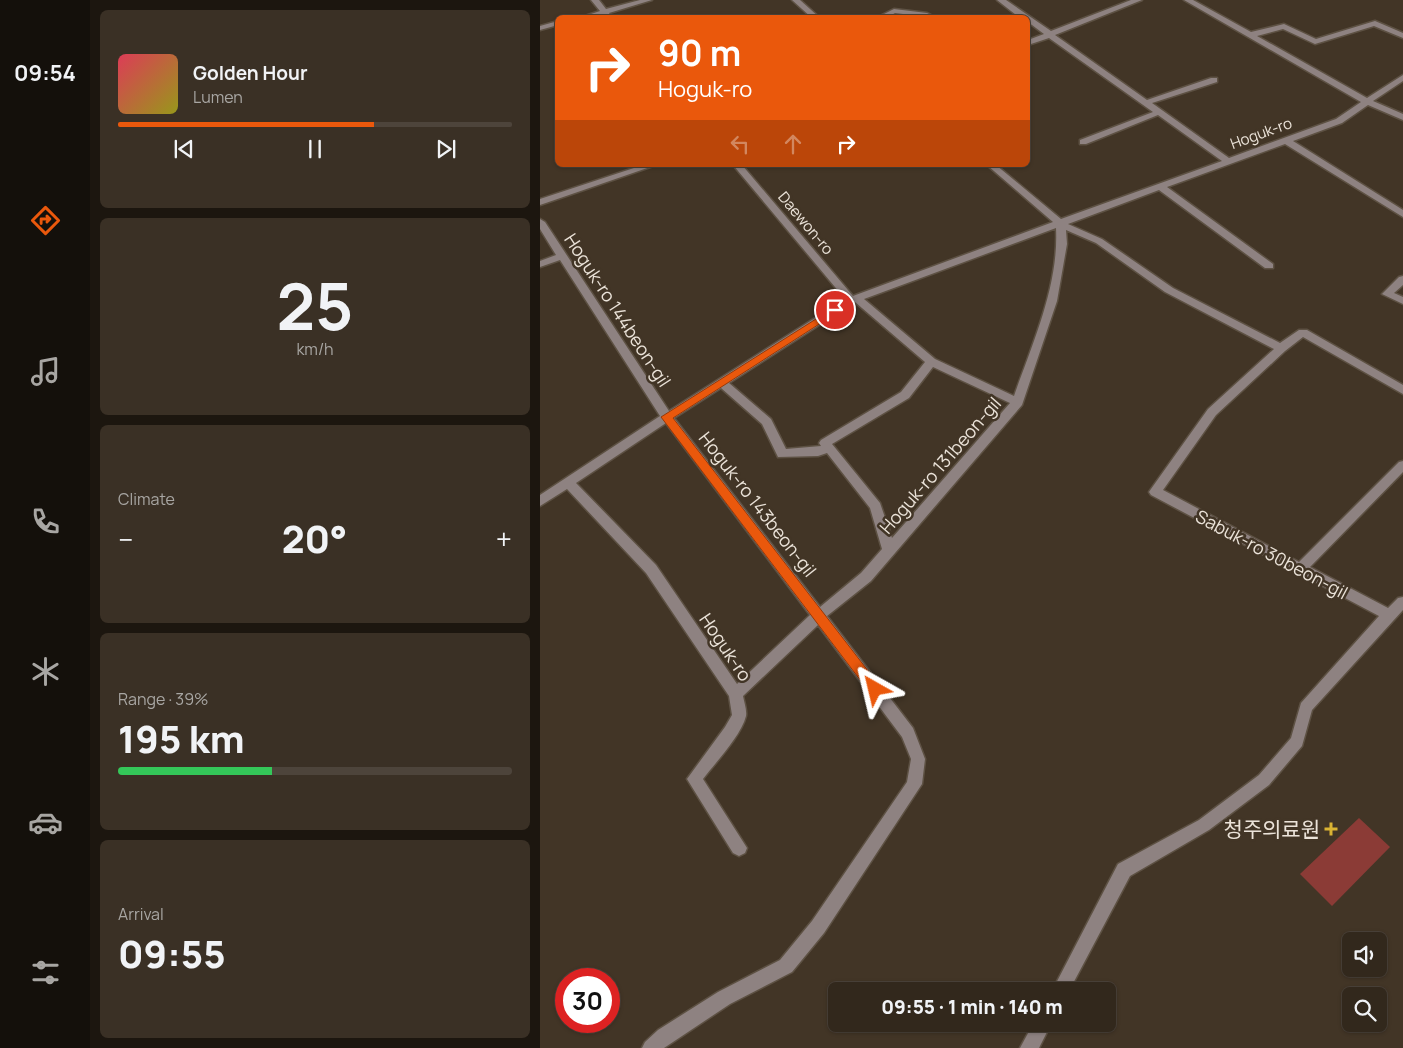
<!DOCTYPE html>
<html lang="en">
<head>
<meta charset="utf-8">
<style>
	body { margin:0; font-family:Manrope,"Noto Sans KR",sans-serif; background:#3a3025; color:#f1f3f6; height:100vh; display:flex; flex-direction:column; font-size:19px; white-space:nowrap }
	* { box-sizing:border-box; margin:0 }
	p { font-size:16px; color:#a8a6a3 }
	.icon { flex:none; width:28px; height:28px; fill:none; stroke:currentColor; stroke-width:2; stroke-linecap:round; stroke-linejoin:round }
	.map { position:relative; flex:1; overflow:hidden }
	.side { display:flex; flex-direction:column; gap:10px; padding:10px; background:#1c160f; width:450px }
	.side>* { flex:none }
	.banner { position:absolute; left:15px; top:15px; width:475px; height:152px; border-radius:8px; box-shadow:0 1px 4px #0004,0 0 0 1px #4d443b; background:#ea580c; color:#fff; overflow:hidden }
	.controls { position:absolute; left:802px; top:932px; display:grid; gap:10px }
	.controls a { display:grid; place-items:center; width:45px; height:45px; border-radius:8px; background:#32281c; box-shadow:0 1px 4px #0004,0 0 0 1px #4d443b; font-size:25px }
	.speed { position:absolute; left:15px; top:968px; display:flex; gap:10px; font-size:25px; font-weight:700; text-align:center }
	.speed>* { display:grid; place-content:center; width:65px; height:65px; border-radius:50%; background:#32281c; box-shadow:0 1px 4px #0004,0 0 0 1px #4d443b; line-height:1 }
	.speed .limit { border:8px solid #d22; background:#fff; color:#111 }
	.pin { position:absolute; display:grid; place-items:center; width:42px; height:42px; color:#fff; margin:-21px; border:2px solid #fff; border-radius:50%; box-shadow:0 1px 5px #0007 }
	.me { position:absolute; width:55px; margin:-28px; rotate:323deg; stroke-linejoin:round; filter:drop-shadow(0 0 4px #0008) }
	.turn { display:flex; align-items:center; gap:18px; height:105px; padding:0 20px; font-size:22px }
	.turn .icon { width:65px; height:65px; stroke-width:2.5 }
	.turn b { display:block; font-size:35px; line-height:42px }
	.lanes { display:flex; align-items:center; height:48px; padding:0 20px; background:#0003; justify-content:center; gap:25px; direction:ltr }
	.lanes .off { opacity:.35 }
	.big { font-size:38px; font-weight:800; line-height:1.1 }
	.side .tile { flex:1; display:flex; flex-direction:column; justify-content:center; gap:8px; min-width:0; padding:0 18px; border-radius:8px; background:#3a3025 }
	.side .dial { align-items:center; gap:0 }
	.dial b { font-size:65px; line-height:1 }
	.song { display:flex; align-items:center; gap:15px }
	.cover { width:60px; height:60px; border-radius:8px; background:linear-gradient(135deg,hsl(350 70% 55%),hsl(60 70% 35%)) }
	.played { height:5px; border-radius:2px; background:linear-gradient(90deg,#ea580c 65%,#4d443b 65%) }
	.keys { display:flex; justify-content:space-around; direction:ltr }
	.heat { display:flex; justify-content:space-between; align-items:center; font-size:28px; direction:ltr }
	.charge { height:8px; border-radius:4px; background:linear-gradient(90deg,#34c759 39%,#4d443b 0) }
	.trip { position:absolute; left:288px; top:982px; width:288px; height:50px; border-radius:8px; background:#32281c; box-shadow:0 1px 4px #0004,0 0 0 1px #4d443b; font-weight:800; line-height:50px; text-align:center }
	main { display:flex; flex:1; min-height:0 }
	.menu { display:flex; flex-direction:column; width:90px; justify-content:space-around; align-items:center; background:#14100b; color:#a8a6a3 }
	.menu .icon { width:35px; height:35px }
	.menu .active { color:#ea580c }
	.menu b { font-size:22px; color:#f1f3f6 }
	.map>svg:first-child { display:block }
	.building { fill:#8b3b36 }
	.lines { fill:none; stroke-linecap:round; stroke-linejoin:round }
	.minor-casing { stroke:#5d5143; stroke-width:3 }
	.minor { fill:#8e8281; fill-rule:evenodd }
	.route { fill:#ea580c; stroke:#983908 }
	.poi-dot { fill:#dab333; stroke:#423526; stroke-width:2 }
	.labels { text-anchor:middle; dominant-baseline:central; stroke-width:5; stroke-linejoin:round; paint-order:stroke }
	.far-street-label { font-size:15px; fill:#ebe3d9; stroke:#423526 }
	.street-label { font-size:18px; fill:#ebe3d9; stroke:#423526 }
	.near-poi-label { font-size:21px; fill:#ebe3d9; stroke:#423526; text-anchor:end }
</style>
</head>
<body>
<main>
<nav class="menu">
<b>09:54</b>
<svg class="icon active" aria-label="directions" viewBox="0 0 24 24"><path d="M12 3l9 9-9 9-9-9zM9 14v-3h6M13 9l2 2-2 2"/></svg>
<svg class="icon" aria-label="music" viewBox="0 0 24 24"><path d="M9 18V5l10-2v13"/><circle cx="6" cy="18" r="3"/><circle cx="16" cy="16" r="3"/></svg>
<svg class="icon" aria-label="phone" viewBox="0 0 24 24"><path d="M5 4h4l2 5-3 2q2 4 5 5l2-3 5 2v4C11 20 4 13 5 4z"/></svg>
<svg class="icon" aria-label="climate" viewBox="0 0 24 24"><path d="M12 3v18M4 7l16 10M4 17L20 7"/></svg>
<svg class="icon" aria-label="car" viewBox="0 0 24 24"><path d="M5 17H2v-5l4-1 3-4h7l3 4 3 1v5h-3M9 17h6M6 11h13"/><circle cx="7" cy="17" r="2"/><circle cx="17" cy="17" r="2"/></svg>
<svg class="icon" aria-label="filters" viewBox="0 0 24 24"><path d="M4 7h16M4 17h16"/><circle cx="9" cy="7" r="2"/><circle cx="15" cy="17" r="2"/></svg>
</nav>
<section class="side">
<div class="tile">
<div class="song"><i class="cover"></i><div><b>Golden Hour</b><p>Lumen</p></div></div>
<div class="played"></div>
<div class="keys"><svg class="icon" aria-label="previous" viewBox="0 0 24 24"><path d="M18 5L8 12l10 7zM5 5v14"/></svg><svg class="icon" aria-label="pause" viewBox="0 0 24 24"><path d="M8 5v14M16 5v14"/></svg><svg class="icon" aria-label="next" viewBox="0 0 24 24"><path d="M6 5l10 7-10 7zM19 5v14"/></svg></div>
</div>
<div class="tile dial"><b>25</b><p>km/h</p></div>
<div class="tile"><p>Climate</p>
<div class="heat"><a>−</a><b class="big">20°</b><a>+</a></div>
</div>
<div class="tile"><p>Range · 39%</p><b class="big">195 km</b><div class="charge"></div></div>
<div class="tile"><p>Arrival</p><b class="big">09:55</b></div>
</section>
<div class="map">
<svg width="863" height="1048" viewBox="0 0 863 1048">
	<rect width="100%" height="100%" fill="#423526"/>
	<!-- building -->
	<path class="building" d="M819 818 850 847 792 906 760 874Z"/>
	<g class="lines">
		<!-- minor casing -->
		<g class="minor-casing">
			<g id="minor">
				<path d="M51 0H59L66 9 100 0H112L69 13 72 18H65L63 15 52 18H39L60 11Z"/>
				<path d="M252 0H260L280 18H272Z"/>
				<path d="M457 0H466L511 31 591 0H602L515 35 607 100 671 78H677V82L612 103 689 158 796 119 821 102 644 0H653L711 32 744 24 776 39 835 21 863 33V38L834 26 775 44 743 29 717 36 827 98 863 75V81L833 101 863 114V120L828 105 802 123 753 141 863 210V217L745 144 627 187 733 264V268H725L619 190 528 224 562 239 633 288 740 343 759 330H767L863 385V394L763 337 745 351 676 415 623 490 759 562 859 462 863 461V472L770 567 848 608 858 598 863 597V610L772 710 762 746 729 785 669 830 590 876 529 991H512L578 864 659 820 719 775 751 738 761 703 839 616 611 495 609 492 611 489 668 409 734 349 625 292 556 243 526 230 527 244 517 301 482 405 331 581 287 616 373 728 385 759 382 784 284 933 252 972 190 1004 124 1048H102L105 1042 118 1030 178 992 240 960 272 921 367 782 371 759 362 737 278 625 203 696C204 702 207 710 206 716 201 736 175 763 163 779L207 848 205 853 199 856 193 853 147 779 185 727 192 715 189 696 106 573 27 489 0 506V495L120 416 20 260 0 267V261L16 255 0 229V219L5 222 129 411 305 299 193 165H202L313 296 513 222 447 165H456L521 219 682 161 618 115 546 144H540V140L613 112 509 38 488 45V40L504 34 488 22V18H480ZM516 228C519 285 493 342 474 396L395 359 324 299ZM315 302 385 362 361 392 281 440 279 443 281 446 246 449 231 419 189 383ZM393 367 470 403 352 538 340 503 292 444 369 398ZM181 388 222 424 238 457 278 456 287 453 330 508 342 549 321 573 280 607 134 418ZM126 423 270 615 197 684 116 565 36 483Z"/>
				<path d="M354 9 387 13 391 15 387 17 355 13 346 18H336Z"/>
				<path d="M18 21V25L0 30V26Z"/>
				<path d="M103 165H116L0 205V199Z"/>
				<path d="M863 276V285L854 293 863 297V304L842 294 859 277Z"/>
				<path d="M493 1024H511L499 1048H480Z"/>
			</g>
		</g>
		<!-- minor -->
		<use href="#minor" class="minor"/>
	</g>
	<!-- route -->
	<path class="route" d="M295 307 299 310 298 312 133 418 339 685 341 689 339 693 335 694 330 693 121 417Z"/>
	<!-- markers -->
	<path class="poi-dot" d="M788.5 821.5h5v5h5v5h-5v5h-5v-5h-5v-5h5z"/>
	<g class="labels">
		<!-- far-street labels -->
		<g class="far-street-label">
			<text transform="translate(721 133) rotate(-20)">Hoguk-ro</text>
			<text transform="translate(266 223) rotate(50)">Daewon-ro</text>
		</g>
		<!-- street labels -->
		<g class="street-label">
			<text transform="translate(78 310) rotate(57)">Hoguk-ro 144beon-gil</text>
			<text transform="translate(400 465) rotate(-49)">Hoguk-ro 131beon-gil</text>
			<text transform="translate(218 504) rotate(52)">Hoguk-ro 143beon-gil</text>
			<text transform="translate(732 554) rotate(28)">Sabuk-ro 30beon-gil</text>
			<text transform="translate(186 647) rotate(56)">Hoguk-ro</text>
		</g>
		<!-- near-poi labels -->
		<g class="near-poi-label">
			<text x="780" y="829">청주의료원</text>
		</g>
	</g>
</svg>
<div class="controls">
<a><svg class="icon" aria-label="sound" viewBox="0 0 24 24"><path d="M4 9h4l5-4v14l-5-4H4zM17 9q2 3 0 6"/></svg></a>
<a><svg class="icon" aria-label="search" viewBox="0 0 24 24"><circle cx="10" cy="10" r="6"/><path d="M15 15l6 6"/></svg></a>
</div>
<div class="speed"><div class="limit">30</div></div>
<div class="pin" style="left:295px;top:310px;background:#d93025"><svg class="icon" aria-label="arrive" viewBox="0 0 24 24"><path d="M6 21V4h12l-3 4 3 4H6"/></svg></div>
<svg class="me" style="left:335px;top:689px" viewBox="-20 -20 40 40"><path d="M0-17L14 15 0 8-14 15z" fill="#ea580c" stroke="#fff" stroke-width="4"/></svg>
<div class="trip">09:55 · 1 min · 140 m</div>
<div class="banner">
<div class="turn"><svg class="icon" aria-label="right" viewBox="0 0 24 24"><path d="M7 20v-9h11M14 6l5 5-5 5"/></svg><div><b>90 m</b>Hoguk-ro</div></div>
<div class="lanes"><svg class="icon off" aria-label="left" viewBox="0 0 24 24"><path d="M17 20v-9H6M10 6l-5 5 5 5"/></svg><svg class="icon off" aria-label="ahead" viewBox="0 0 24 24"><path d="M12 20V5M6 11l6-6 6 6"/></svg><svg class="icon" aria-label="right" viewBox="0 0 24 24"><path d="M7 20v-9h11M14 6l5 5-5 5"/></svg></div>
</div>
</div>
</main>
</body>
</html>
